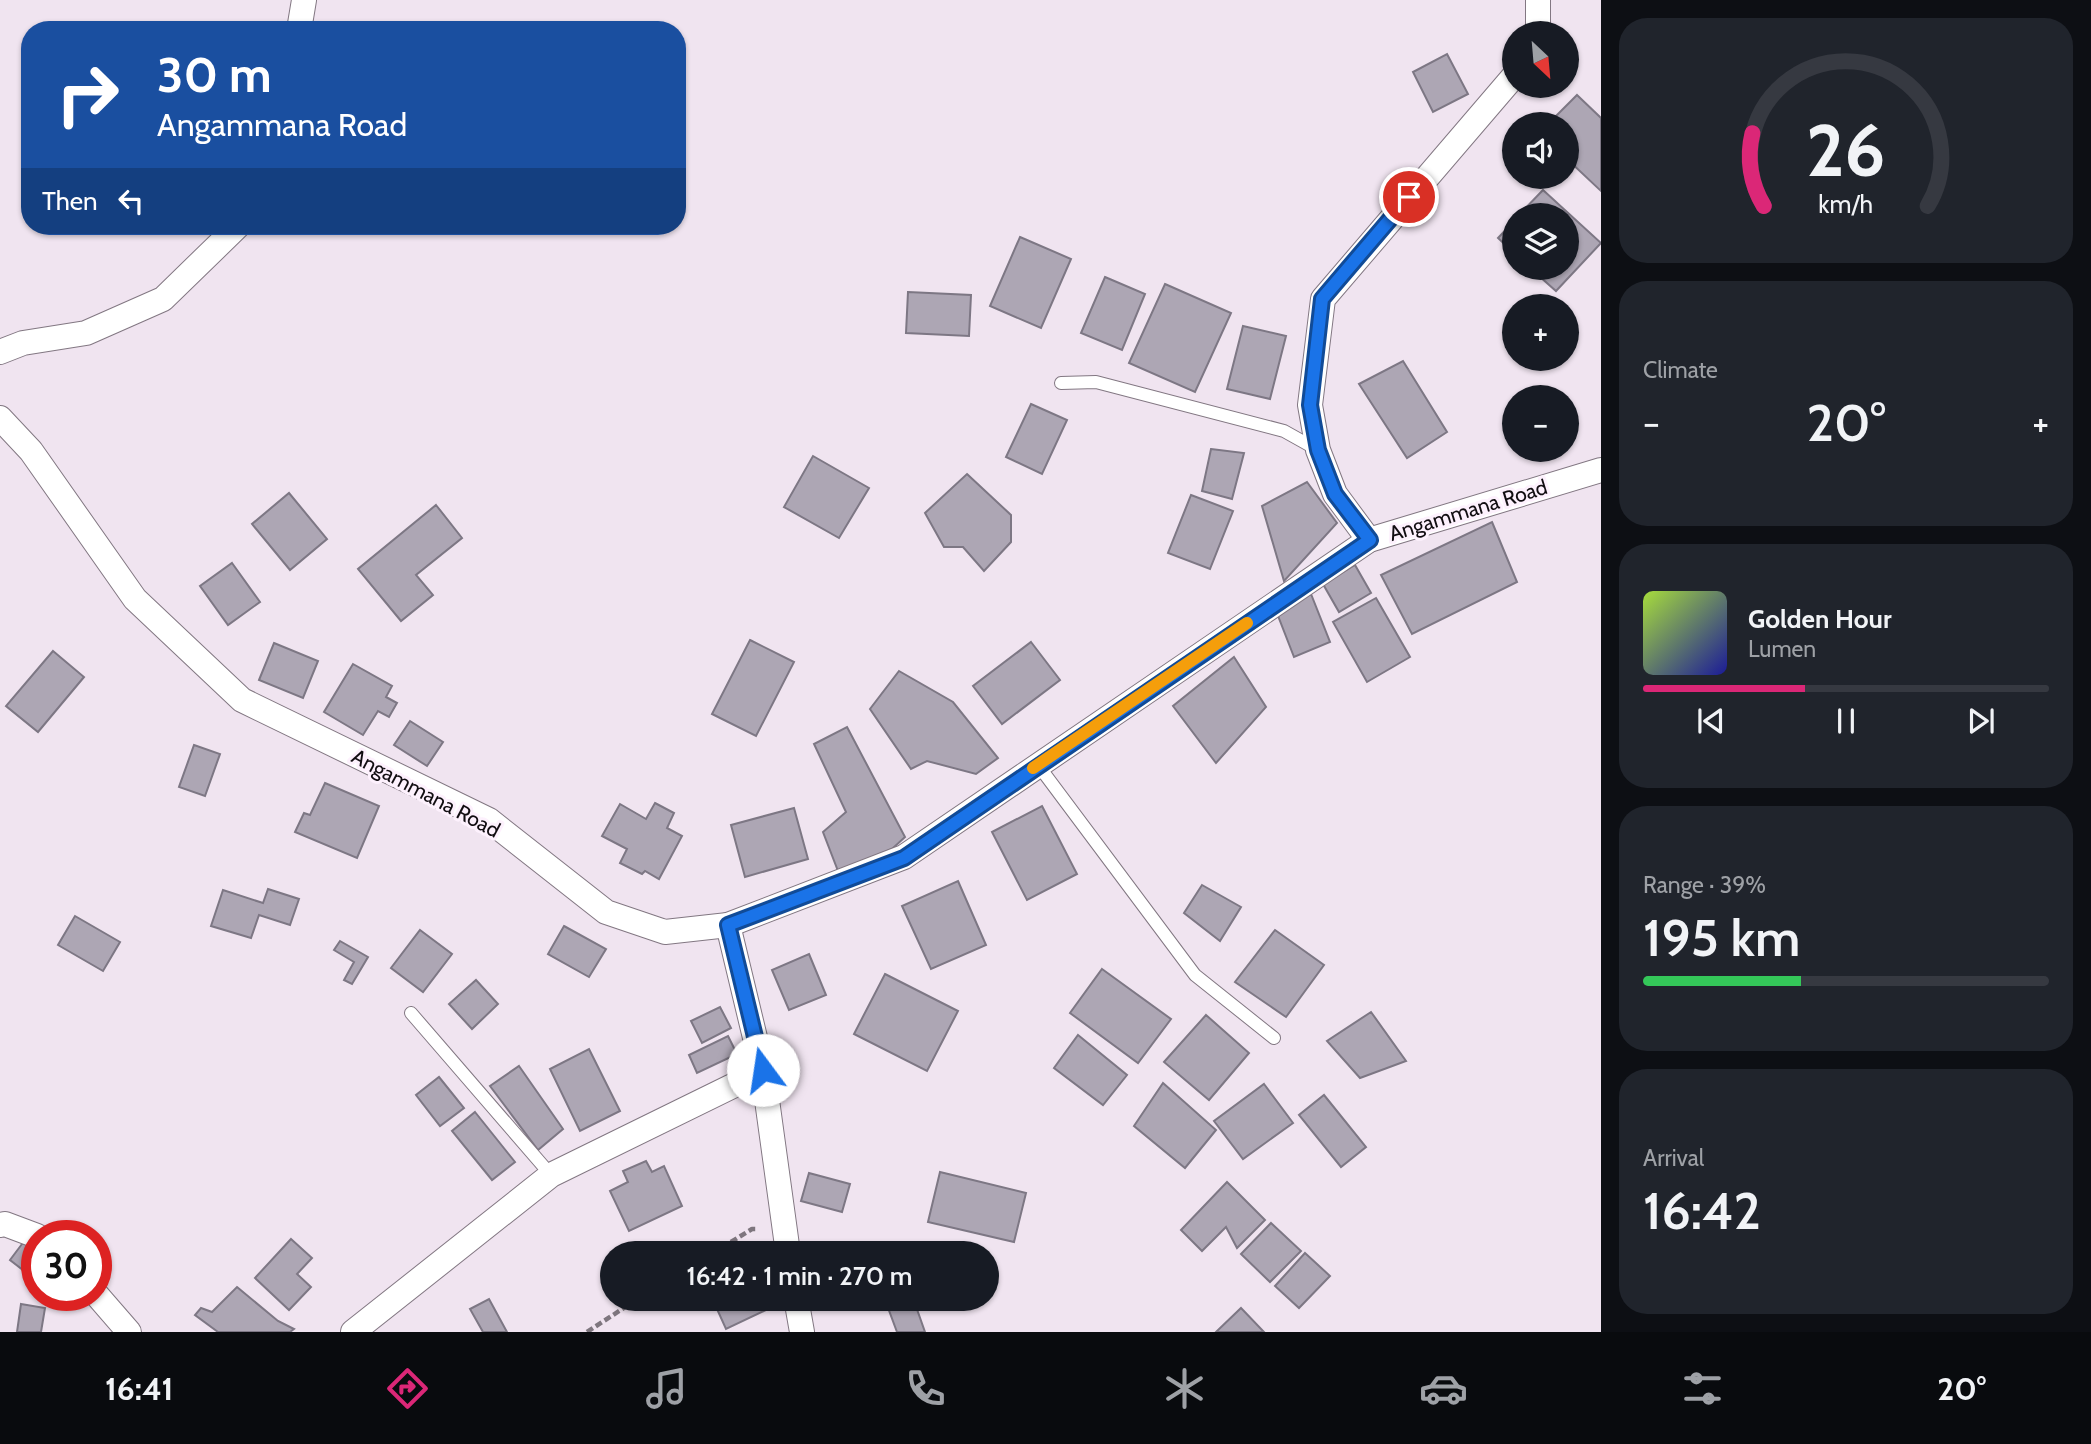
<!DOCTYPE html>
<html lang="en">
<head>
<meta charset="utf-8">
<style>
	body { margin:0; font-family:Cabin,sans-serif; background:#20242c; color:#f1f3f6; height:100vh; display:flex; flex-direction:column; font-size:26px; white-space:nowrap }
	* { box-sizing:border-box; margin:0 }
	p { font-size:23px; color:#9ea1a6 }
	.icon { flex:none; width:38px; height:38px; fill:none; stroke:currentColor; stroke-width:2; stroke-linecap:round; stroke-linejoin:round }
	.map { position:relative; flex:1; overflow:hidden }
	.details { display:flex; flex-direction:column; gap:18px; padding:18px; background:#0d0f14; width:490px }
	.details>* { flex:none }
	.top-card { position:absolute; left:21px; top:21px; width:665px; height:214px; border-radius:28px; box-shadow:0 2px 5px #0004; background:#1a4fa0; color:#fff; overflow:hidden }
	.needle { width:46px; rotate:154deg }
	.fabs { position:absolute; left:1502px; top:21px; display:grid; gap:14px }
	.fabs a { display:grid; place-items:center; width:77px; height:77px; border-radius:50%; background:#171b24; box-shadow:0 2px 5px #0004; font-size:35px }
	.speed { position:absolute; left:21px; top:1220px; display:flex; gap:14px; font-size:35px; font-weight:700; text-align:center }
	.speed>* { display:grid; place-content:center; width:91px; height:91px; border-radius:50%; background:#171b24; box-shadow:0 2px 5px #0004; line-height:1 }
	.speed .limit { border:10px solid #d22; background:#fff; color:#111 }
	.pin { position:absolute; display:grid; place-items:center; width:60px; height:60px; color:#fff; margin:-30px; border:4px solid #fff; border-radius:50%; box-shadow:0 2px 7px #0007 }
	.me { position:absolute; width:77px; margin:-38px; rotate:346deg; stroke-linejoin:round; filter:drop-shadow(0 0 5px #0008) }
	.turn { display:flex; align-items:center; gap:24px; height:147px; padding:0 21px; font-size:32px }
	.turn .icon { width:91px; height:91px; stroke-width:2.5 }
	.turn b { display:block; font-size:49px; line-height:60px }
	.then { display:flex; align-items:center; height:66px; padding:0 21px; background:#0003; gap:14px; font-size:26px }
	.big { font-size:52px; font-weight:600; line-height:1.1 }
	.details .tile { flex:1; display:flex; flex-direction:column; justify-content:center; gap:10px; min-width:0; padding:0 24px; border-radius:28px; background:#20242c }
	.details .dial { align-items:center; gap:0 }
	.dial svg { height:182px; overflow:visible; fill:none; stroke:#363941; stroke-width:7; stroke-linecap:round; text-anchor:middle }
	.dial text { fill:#f1f3f6; stroke:none }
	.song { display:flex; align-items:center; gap:21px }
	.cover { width:84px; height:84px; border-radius:10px; background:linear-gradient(135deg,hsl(80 70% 55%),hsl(240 70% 35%)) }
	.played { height:7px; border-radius:4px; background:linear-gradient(90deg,#db2777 40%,#363941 40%) }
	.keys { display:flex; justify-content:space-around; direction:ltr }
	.heat { display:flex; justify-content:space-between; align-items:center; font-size:38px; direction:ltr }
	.charge { height:10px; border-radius:5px; background:linear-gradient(90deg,#34c759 39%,#363941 0) }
	.trip { position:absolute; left:600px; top:1241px; width:399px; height:70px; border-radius:35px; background:#171b24; box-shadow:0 2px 5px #0004; font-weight:600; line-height:70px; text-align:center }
	.menu { display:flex; height:112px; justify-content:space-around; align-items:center; background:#090b0e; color:#9ea1a6 }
	.menu .icon { width:49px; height:49px }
	.menu .selected { color:#db2777 }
	.menu b { font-size:32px; color:#f1f3f6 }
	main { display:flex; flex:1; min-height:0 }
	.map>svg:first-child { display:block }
	.building { fill:#ada6b4; stroke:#7d7784; stroke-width:2 }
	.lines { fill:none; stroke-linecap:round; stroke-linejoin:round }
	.lane-casing { stroke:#827782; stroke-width:14 }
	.street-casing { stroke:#827782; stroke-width:26 }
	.path { stroke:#7e767e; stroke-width:4.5; stroke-dasharray:7 3.5; stroke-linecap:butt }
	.lane { stroke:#fff; stroke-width:12 }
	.street { stroke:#fff; stroke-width:24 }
	.route-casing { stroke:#114b97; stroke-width:18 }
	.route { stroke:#1a73e8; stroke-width:12 }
	.slow { stroke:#f59e0b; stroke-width:12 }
	.labels { text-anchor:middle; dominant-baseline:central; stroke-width:6; stroke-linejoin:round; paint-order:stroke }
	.street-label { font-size:21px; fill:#110d11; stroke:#fdf1fd }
</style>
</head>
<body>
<main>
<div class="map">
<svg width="1601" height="1332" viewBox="0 0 1601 1332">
	<rect width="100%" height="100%" fill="#f0e4f0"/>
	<!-- building -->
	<g class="building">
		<path d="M1447 54 1468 94 1433 112 1413 72Z"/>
		<path d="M1577 95 1601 118V191L1566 158V124H1548Z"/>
		<path d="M1543 190 1601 243 1556 291 1530 268H1566V215H1519Z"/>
		<path d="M1514 221V253L1498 238Z"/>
		<path d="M1020 237 1071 259 1041 328 990 306Z"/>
		<path d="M1105 277 1145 294 1122 350 1081 333Z"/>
		<path d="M1165 284 1231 313 1195 392 1129 363Z"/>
		<path d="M908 292 971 295 969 336 906 333Z"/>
		<path d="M1243 326 1286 336 1270 399 1227 389Z"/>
		<path d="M1403 361 1447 432 1407 458 1359 384Z"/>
		<path d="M1031 404 1067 420 1042 474 1006 457Z"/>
		<path d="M1211 449 1244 453 1232 499 1202 491Z"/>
		<path d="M813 456 869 488 839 538 784 507Z"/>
		<path d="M967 474 1011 515V542L984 571 963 547H944L925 513Z"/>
		<path d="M1307 482 1337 523 1284 581 1262 506Z"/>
		<path d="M289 493 327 539 290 570 252 524Z"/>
		<path d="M1191 495 1233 511 1210 569 1168 553Z"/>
		<path d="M436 505 462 538 416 575 433 595 401 621 358 569Z"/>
		<path d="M1492 522 1517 582 1412 634 1381 575Z"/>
		<path d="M232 563 260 602 228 625 200 586Z"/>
		<path d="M1355 565 1371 593 1339 612 1323 584Z"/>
		<path d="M1311 594 1330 642 1294 657 1275 608Z"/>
		<path d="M1376 598 1410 657 1367 682 1333 622Z"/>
		<path d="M750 640 794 662 756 736 712 714Z"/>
		<path d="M1031 642 1060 680 1002 724 973 686Z"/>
		<path d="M274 643 318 661 303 698 259 680Z"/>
		<path d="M53 651 84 677 38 732 6 706Z"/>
		<path d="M1234 657 1266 707 1216 763 1173 706Z"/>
		<path d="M353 664 392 686 386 697 397 703 389 717 378 711 363 735 324 712Z"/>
		<path d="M899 671 953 702 998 758 976 774 927 761 911 769 870 709Z"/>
		<path d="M410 721 443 742 427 766 394 745Z"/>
		<path d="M847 727 905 837 892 849 838 871 823 832 846 812 814 744Z"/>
		<path d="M194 745 220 754 205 796 179 787Z"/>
		<path d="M325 783 379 806 357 858 295 832 304 813 310 815Z"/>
		<path d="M655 803 674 813 667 828 682 836 659 879 645 871 642 874 620 863 627 849 602 836 620 804 646 819Z"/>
		<path d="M1042 806 1077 874 1027 900 992 832Z"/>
		<path d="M794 808 808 859 745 877 731 825Z"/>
		<path d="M958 881 986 945 931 969 902 906Z"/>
		<path d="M1202 885 1241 907 1220 941 1184 913Z"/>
		<path d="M268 889 299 899 290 925 259 915 251 938 211 926 223 890 263 903Z"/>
		<path d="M75 916 120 942 103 971 58 945Z"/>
		<path d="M564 926 606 949 589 977 548 954Z"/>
		<path d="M420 930 452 954 423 992 391 968Z"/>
		<path d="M1275 930 1324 965 1286 1017 1235 982Z"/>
		<path d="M340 941 368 957 352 984 344 980 354 962 334 950Z"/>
		<path d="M809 954 826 995 789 1010 772 970Z"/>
		<path d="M1102 969 1171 1019 1138 1063 1070 1013Z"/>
		<path d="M885 974 958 1011 927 1071 854 1034Z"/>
		<path d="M476 980 498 1004 472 1029 449 1004Z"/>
		<path d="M720 1007 731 1028 702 1043 691 1021Z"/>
		<path d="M1371 1012 1406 1061 1360 1078 1327 1041Z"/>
		<path d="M1206 1015 1249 1053 1209 1100 1164 1062Z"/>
		<path d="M1078 1035 1127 1075 1103 1105 1054 1068Z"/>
		<path d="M728 1036 737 1054 697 1073 689 1055Z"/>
		<path d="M589 1049 620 1111 580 1131 550 1069Z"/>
		<path d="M519 1066 563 1129 538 1150 490 1086Z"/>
		<path d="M439 1077 464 1108 440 1126 416 1095Z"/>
		<path d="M1163 1083 1216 1130 1185 1168 1134 1126Z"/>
		<path d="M1264 1084 1293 1123 1243 1159 1214 1121Z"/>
		<path d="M1324 1095 1366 1147 1341 1167 1299 1115Z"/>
		<path d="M475 1112 515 1162 492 1180 452 1131Z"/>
		<path d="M646 1161 652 1172 664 1166 682 1206 629 1231 610 1191 628 1182 623 1171Z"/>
		<path d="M940 1172 1026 1193 1014 1242 928 1222Z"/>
		<path d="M809 1173 850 1184 842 1212 801 1201Z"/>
		<path d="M1227 1182 1265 1220 1237 1248 1226 1227 1202 1251 1181 1230Z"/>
		<path d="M1271 1223 1301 1251 1270 1282 1241 1254Z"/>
		<path d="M291 1239 312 1258 297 1274 311 1287 289 1310 255 1278Z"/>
		<path d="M25 1240 37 1248V1281L10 1260Z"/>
		<path d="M1305 1253 1330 1276 1299 1308 1275 1286Z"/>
		<path d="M237 1287 278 1321 294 1329 290 1332H218L195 1315 201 1308 212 1312Z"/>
		<path d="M712 1298H784L785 1301 726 1329Z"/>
		<path d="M904 1298H913L925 1332H897L887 1305Z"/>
		<path d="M489 1299 507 1332H483L470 1309Z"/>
		<path d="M21 1304 45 1308 41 1332H17Z"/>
		<path d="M1241 1308 1264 1332H1216Z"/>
	</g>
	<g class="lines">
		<!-- lane casing -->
		<g class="lane-casing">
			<g id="lane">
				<path d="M1061 383 1096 382 1284 431 1318 450"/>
				<path d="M1038 765 1195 975 1274 1038"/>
				<path d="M411 1013 551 1175"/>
			</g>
		</g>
		<!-- street casing -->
		<g class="street-casing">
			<g id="street">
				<path d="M1538 0V33"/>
				<path d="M299 30 304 0"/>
				<path d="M0 352 23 343 86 333 163 299 238 226"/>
				<path d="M0 418 31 451 135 599 242 700 489 820 606 912 665 932 728 925 904 857 1369 540 1601 470"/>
				<path d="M1369 540 1335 494 1318 450 1310 405 1323 299 1514 76"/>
				<path d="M763 1071 788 1253"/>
				<path d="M0 1225 5 1224 37 1236"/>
				<path d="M96 1294 129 1332"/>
				<path d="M796 1298 802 1332"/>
				<path d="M353 1332 551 1175 763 1071 728 925"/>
			</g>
		</g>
		<!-- path -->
		<g class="path">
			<path d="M713 1253 752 1229H756"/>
			<path d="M587 1332 639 1298"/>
		</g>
		<!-- lane -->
		<use href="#lane" class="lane"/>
		<!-- street -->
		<use href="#street" class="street"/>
	</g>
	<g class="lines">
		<!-- route casing -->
		<g class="route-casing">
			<path id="route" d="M763 1070 728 925 904 858 1370 540 1335 494 1318 450 1310 405 1322 299 1409 197"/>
		</g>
		<!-- route -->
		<use href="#route" class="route"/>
		<!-- slow -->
		<path class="slow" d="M1033 768 1247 623"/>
	</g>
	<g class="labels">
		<!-- street labels -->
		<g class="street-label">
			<text transform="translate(1468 510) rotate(-17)">Angammana Road</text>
			<text transform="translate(426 793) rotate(28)">Angammana Road</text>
		</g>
	</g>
</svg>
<div class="fabs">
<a><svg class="needle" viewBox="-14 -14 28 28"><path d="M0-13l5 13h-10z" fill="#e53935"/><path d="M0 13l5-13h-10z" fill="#9ea1a6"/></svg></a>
<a><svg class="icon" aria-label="sound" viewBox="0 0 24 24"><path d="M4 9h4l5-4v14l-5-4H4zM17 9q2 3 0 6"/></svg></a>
<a><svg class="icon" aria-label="layers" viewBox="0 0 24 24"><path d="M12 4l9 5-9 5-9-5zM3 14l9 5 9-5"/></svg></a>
<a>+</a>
<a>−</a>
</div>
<div class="speed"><div class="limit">30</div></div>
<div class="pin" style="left:1409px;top:197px;background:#d93025"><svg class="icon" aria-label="arrive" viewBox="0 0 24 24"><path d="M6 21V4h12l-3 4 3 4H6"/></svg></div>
<svg class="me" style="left:763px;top:1070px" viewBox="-20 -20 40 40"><circle r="19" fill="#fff"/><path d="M0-13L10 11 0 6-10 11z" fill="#1a73e8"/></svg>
<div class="trip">16:42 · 1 min · 270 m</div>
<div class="top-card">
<div class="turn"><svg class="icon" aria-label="right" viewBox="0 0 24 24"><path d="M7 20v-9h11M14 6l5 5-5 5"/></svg><div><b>30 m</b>Angammana Road</div></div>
<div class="then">Then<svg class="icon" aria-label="left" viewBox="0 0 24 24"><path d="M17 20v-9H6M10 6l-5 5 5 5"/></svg></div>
</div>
</div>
<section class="details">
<div class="tile dial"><svg viewBox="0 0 100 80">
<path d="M14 69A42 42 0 1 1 86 69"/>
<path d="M14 69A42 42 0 0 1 9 37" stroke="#db2777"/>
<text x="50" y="56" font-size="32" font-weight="700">26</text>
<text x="50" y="72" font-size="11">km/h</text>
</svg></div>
<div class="tile"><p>Climate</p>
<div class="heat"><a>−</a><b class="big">20°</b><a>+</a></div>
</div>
<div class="tile">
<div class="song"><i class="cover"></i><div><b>Golden Hour</b><p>Lumen</p></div></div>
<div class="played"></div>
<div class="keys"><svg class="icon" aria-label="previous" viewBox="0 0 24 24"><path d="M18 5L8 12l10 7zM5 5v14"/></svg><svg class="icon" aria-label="pause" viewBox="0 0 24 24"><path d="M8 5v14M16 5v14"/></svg><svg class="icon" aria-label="next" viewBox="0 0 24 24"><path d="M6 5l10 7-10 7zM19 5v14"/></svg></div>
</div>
<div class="tile"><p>Range · 39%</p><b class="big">195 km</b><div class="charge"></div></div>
<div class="tile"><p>Arrival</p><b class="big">16:42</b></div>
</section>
</main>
<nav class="menu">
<b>16:41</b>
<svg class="icon selected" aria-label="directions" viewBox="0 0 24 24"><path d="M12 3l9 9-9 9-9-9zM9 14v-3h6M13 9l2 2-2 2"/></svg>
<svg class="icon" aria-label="music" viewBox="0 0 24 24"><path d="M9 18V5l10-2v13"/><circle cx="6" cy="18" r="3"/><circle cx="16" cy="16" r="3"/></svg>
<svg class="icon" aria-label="phone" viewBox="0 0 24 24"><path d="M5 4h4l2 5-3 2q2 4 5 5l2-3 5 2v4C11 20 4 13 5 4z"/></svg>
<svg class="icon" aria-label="climate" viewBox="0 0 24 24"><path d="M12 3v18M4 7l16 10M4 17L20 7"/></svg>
<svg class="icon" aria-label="car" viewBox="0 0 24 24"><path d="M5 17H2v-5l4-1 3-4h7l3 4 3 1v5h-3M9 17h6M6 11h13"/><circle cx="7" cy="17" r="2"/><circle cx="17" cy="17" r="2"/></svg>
<svg class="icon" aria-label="filters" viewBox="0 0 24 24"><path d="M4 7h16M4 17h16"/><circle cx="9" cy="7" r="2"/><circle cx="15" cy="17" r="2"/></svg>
<b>20°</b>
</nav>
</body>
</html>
